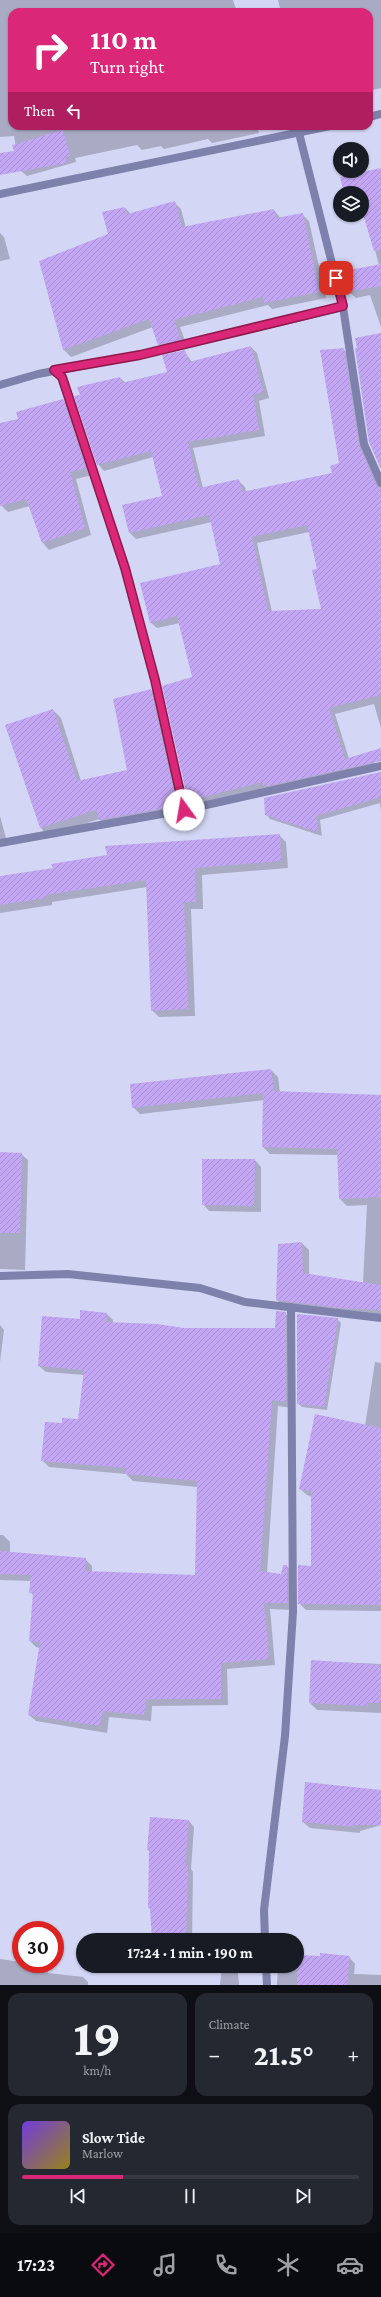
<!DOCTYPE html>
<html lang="en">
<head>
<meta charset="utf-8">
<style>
	body { margin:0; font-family:"Crimson Pro",serif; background:#242831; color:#f1f3f6; height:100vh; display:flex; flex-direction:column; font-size:15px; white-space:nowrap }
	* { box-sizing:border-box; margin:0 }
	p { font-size:13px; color:#9ea1a6 }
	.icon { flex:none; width:22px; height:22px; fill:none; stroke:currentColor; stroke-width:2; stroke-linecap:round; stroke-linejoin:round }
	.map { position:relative; height:1985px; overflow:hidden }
	.drawer { display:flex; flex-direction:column; gap:8px; padding:8px; background:#0d0f14; flex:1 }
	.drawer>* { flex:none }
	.guide { position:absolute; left:8px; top:8px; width:365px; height:122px; border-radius:12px; box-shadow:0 1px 3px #0004; background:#db2777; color:#fff; overflow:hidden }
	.tools { position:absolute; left:333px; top:142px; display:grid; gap:8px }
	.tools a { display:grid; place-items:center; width:36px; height:36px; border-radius:50%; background:#171b24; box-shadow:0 1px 3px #0004; font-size:20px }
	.speed { position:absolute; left:12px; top:1921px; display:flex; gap:8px; font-size:20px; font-weight:700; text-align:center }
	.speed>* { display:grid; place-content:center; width:52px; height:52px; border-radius:50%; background:#171b24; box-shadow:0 1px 3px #0004; line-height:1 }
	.speed .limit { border:6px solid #d22; background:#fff; color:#111 }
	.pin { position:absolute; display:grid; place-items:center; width:34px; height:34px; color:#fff; margin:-17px; border-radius:8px; box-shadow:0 2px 6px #0006 }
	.me { position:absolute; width:44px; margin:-22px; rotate:347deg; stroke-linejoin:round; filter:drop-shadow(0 0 3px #0008) }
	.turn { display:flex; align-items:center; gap:14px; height:84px; padding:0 16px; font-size:18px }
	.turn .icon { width:52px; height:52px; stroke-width:2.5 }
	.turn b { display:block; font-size:28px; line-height:34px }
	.then { display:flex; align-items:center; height:38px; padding:0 16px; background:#0003; gap:8px; font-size:15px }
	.big { font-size:30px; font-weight:700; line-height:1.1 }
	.drawer .tile { flex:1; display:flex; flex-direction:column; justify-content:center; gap:6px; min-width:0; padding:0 14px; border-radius:12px; background:#242831 }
	.drawer .dial { align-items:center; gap:0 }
	.dial b { font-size:52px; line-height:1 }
	.song { display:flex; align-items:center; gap:12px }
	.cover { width:48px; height:48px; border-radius:6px; background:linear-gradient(135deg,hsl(260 70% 55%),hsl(50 70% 35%)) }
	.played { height:4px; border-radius:2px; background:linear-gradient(90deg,#db2777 30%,#363941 30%) }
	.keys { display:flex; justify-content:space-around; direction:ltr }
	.heat { display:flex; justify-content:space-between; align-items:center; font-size:22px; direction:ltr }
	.drawer .tiles { flex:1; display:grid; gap:8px; grid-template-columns:1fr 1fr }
	.tile:last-child { grid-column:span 2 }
	.trip { position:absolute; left:76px; top:1933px; width:228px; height:40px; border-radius:20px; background:#171b24; box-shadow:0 1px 3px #0004; font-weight:700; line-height:40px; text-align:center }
	.tab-bar { display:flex; height:64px; justify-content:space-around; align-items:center; background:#090b0e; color:#9ea1a6 }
	.tab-bar .icon { width:28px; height:28px }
	.tab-bar .active { color:#db2777 }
	.tab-bar b { font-size:18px; color:#f1f3f6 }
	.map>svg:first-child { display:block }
	.shadow { fill:#0003; fill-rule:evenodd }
	.building { fill:url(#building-hatch); fill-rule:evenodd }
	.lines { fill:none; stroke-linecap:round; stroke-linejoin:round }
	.minor { stroke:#7e81ab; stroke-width:8 }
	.tertiary { stroke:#7e81ab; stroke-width:8 }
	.route-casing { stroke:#8e194d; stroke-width:10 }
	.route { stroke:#db2777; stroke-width:7 }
</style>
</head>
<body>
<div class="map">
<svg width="381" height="1985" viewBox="0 0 381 1985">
	<defs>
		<pattern id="building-hatch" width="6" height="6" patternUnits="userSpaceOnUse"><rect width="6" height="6" fill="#c4a7f4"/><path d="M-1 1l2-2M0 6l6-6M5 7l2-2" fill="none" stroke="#a88fd2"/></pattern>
	</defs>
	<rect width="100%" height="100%" fill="#d3d6f4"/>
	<!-- shadow -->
	<g class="shadow">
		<path d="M0 0H233L237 12H12V126H257L259 133 212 143 208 139 164 149 161 146 142 150 137 145 75 158 76 162 27 176 20 170 14 136 0 137Z"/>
		<path d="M278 0H381V88L369 91V12H281Z"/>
		<path d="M381 169V327L370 295 356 298 349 292 345 272 379 265 366 217 356 220 351 215H362V193H345Z"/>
		<path d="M175 203 181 209 186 228 274 210 281 219 302 214 309 221 326 298 272 309 268 305 180 327 187 346 166 351 159 344 153 327 71 357 64 350 41 262 109 235 125 208 131 214Z"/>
		<path d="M0 233 4 237 10 259 0 261Z"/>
		<path d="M251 347 257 353 269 398 259 401 265 436 193 448 203 488 238 480 245 487 246 492 333 473 340 464 343 349 350 356 365 453 381 489V728L374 704 335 714 349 759 374 760 376 769 195 807 189 801 194 678 180 623 157 628 150 622 222 565 212 522 136 539 130 533 124 506 163 497 153 457 104 471 98 464 81 395 120 378 126 383 169 373 184 351 192 362ZM309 532 318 570 322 609 272 612 257 543Z"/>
		<path d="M63 400 70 407 92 475 76 479 91 535 49 550 43 543 30 506 8 512 1 505 0 424 19 419Z"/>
		<path d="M151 690 159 698 185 813 107 827 99 819 48 836 41 828 53 710 61 718 81 781 128 771Z"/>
		<path d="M381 784V812L380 803 320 820 322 836 270 819 266 814Z"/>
		<path d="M0 816 7 842 0 844Z"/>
		<path d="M279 835 286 842 288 868 202 875 203 909H191L195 1016 159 1017 152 1010 147 887 52 902V905L0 913V877Z"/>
		<path d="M271 1070 278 1077 280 1093 381 1097V1316L284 1307 277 1300 302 1243 309 1250V1275L363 1283 367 1205 347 1206 340 1199 338 1155 270 1154 263 1147 264 1100 140 1114 133 1107Z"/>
		<path d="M0 1153 21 1154 28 1160 25 1270 0 1269Z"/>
		<path d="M255 1160 261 1167V1212L209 1211 203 1204Z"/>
		<path d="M285 1313 292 1320V1408L278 1406 267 1573 282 1575 287 1566 293 1573 294 1610 270 1609 275 1665 227 1669 228 1705 152 1706 151 1721 109 1717 107 1733 36 1721 29 1715 40 1648 36 1647 30 1641 34 1596 30 1592 31 1581 0 1580V1535H3L10 1542V1553L85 1559 92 1566V1573L196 1576 198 1487 133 1481 126 1474 49 1467 42 1460 63 1424 79 1420 84 1375 46 1372 39 1366 80 1320 107 1314 113 1320V1323L184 1329H276Z"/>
		<path d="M337 1319 341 1323 327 1410 302 1407 298 1403Z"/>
		<path d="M0 1325 4 1330 0 1362Z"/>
		<path d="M375 1362 381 1363V1611L306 1610 299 1603 312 1567V1497L307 1495 300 1489 365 1426Z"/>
		<path d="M312 1661 381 1664V1713L317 1710 310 1703Z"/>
		<path d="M381 1791V1825L360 1831V1833L310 1828 303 1822Z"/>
		<path d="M189 1821 194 1827 191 1869 193 1872 192 1940H153L151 1910 149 1908 150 1852 148 1850Z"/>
		<path d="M297 1956 349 1957 355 1964 354 1974 381 1975V1985H277L278 1966H297Z"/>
		<path d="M0 1959 21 1962V1964L43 1965 48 1970V1973L83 1977 88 1982V1985H0Z"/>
		<path d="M222 1967H232L238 1973 239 1985H220Z"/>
	</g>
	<!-- building -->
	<g class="building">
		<path d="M63 130 70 156 66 157 67 163 0 175V153L14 151 12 145Z"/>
		<path d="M381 168V250L374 251 362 211V193H344L340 177Z"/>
		<path d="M175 201 182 227 274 209 276 218 303 213 319 292 264 303 263 297 174 320 181 340 158 345 149 319 63 350 39 261 108 234 102 212 125 207 127 214Z"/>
		<path d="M381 264V286L348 292 344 271Z"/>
		<path d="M381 333V469L369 442 355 348H357L355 338Z"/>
		<path d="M251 346 263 392 253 395 259 430 188 442 199 488 239 479 242 492 332 473 330 466 339 463 320 350 344 348 359 445 376 485 381 488V695L329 708 345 759 381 748V761L263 787V783H258L188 801 162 686 192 677 177 616 150 623 140 583 220 564 209 515 129 533 122 505 162 496 151 451 97 465 74 396 80 395 77 387 120 377 122 383 167 372 162 355 185 350 189 362ZM307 525 317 569 312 570 321 609 268 611 252 537Z"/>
		<path d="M63 399 86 468 70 472 85 528 42 543 26 499 0 506V423L18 419 16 412Z"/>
		<path d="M151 689 177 806 99 820 96 810 40 828 5 725 53 709 77 781 127 770 113 699Z"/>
		<path d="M381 772V797L316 816 318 832 265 815 264 798Z"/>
		<path d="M280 834 281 861 195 868 196 902H184L188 1009 151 1011 146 880 45 895 46 898 0 905V876L53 868 51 864 107 855 105 846Z"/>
		<path d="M271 1069 274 1091 381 1095V1197L339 1199 337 1149 262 1147 263 1093 132 1108 130 1084Z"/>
		<path d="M0 1152 22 1153 20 1233H0Z"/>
		<path d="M202 1159H255L254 1206 202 1205Z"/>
		<path d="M302 1242 303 1273 381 1285V1310L339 1308 276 1300 278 1244Z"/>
		<path d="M80 1310 107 1313 106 1322 157 1324 184 1328H275L276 1311 286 1312V1402L272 1400 260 1571 281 1574 283 1565H287V1603H264L269 1659 221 1663V1699H146L144 1715 103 1711 100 1726 28 1715 40 1642 29 1641 33 1593H29L31 1575 0 1574V1551L86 1558 85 1571 195 1575 197 1481 125 1474 126 1468 41 1461 45 1422 62 1423V1418L78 1419 84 1370 38 1366 42 1316 80 1319Z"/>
		<path d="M297 1314 338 1318 324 1407 297 1404Z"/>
		<path d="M315 1414 381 1428V1605L298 1604V1565L311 1566V1491L299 1489Z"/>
		<path d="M311 1660 381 1665V1703H368L367 1706 309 1703Z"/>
		<path d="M305 1782 381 1790V1825H354V1827L302 1822Z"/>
		<path d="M150 1817 189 1820 185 1865H188L186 1940H152L150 1908H148L149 1850H147Z"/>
		<path d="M320 1953 350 1956 347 1985H297V1955L320 1956Z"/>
	</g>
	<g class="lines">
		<!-- minor -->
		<g class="minor">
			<path d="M299 133 343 307 364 444 381 483"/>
			<path d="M54 370 62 377 125 568 155 680 184 810"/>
			<path d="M0 385 38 374 140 355 343 307"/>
			<path d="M0 843 184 810 381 766"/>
			<path d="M0 1276 68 1274 200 1288 245 1302 381 1318"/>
			<path d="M265 1940 264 1910 285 1736 293 1612 291 1307"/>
			<path d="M266 1966 267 1985"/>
		</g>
		<!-- tertiary -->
		<g class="tertiary">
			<path d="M369 117 381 114"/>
			<path d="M0 194 330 126"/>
		</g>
	</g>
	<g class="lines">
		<!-- route casing -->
		<g class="route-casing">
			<path id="route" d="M184 810 155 680 125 568 62 377 54 370 140 355 343 306 336 278"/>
		</g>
		<!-- route -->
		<use href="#route" class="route"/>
	</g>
</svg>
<div class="tools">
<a><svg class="icon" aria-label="sound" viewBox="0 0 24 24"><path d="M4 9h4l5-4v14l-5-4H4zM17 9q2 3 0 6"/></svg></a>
<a><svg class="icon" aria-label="layers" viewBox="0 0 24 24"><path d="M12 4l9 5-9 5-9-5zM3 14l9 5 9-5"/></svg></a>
</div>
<div class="speed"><div class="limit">30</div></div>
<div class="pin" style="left:336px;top:278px;background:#d93025"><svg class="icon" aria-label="arrive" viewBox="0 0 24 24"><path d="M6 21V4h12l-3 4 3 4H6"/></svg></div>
<svg class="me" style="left:184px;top:810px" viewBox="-20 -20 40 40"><circle r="19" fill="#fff"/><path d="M0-13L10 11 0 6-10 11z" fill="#db2777"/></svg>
<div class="trip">17:24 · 1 min · 190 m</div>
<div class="guide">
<div class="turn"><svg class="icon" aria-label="right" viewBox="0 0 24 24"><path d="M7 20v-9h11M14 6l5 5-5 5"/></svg><div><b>110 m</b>Turn right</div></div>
<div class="then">Then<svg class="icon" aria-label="left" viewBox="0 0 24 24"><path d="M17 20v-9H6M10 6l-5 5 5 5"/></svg></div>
</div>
</div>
<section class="drawer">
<div class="tiles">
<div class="tile dial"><b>19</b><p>km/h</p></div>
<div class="tile"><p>Climate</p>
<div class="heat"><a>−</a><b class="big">21.5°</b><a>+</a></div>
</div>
<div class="tile">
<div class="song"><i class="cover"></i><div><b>Slow Tide</b><p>Marlow</p></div></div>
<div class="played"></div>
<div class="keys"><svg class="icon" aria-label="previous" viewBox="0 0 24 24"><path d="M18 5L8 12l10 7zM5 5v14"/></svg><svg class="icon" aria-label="pause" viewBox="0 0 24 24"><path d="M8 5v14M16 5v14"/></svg><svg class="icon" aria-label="next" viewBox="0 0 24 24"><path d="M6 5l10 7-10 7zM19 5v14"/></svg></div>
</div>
</div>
</section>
<nav class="tab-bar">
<b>17:23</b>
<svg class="icon active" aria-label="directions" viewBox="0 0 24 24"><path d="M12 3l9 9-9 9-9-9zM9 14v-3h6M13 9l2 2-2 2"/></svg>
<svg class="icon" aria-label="music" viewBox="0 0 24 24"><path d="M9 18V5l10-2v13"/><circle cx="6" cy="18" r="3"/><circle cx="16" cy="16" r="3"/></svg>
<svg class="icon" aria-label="phone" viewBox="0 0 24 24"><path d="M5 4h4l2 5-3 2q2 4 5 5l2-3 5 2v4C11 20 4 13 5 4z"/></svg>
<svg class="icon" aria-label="climate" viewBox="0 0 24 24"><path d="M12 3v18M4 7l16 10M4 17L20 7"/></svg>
<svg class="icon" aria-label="car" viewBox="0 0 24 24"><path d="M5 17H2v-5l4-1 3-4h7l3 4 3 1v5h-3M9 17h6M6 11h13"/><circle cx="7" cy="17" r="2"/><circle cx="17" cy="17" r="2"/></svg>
</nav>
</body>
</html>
